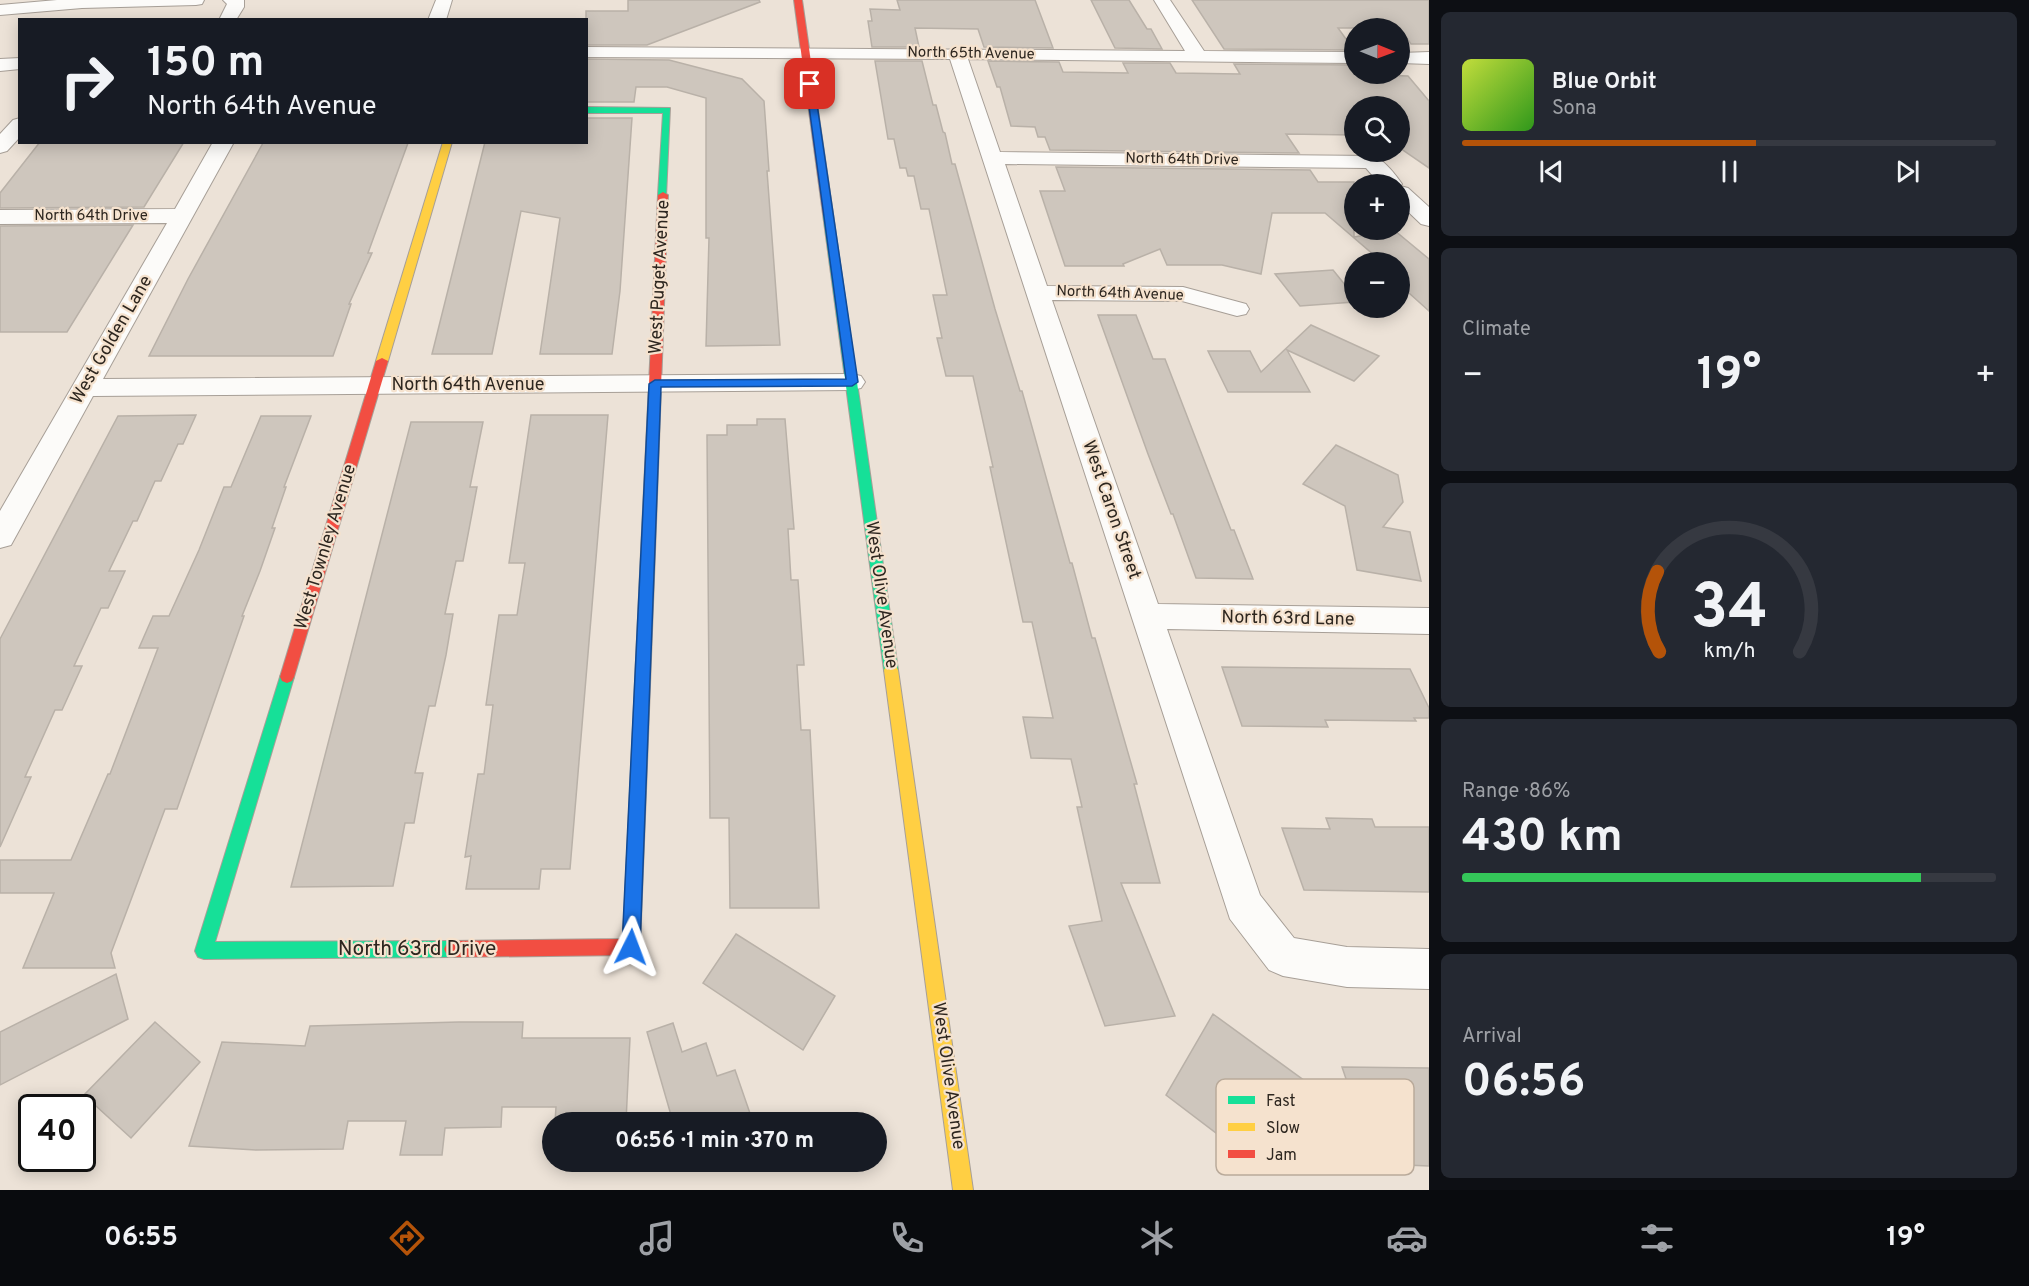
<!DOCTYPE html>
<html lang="en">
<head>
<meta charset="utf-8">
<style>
	body { margin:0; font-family:Overpass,sans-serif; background:#242831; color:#f1f3f6; height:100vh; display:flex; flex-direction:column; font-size:22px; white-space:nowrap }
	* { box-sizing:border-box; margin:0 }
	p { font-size:20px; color:#9ea1a6 }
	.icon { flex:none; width:33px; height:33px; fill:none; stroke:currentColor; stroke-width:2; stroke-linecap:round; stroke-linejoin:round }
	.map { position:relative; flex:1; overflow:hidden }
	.details { display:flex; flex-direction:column; gap:12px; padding:12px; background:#0d0f14; width:600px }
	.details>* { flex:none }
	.top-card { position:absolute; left:18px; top:18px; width:570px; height:126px; border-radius:0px; box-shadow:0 3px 15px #0003; background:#171b24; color:#f1f3f6; overflow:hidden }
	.needle { width:39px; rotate:91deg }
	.controls { position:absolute; left:1344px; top:18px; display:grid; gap:12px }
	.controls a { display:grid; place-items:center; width:66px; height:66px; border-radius:50%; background:#171b24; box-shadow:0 3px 15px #0003; font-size:30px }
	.speed { position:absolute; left:18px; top:1094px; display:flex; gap:12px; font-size:30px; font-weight:700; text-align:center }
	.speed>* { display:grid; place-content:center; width:78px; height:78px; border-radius:50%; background:#171b24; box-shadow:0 3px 15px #0003; line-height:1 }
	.speed .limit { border:3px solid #111; border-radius:9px; background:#fff; color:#111 }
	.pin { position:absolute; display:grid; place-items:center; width:51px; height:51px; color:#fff; margin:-26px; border-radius:12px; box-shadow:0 3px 9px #0006 }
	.me { position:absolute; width:66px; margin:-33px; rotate:3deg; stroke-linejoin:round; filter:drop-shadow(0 0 4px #0008) }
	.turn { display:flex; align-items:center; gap:21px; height:126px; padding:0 30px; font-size:27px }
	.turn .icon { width:78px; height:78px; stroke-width:2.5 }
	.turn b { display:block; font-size:42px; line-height:51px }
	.big { font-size:45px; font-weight:700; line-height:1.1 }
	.details .widget { flex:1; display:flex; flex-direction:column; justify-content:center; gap:9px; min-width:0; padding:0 21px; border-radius:9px; background:#242831 }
	.details .dial { align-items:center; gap:0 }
	.dial svg { height:156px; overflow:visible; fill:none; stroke:#363941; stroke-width:7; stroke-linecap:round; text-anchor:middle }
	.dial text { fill:#f1f3f6; stroke:none }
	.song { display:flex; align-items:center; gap:18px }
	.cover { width:72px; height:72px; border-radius:9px; background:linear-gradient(135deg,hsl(70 70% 55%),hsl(110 70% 35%)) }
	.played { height:6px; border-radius:3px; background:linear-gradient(90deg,#b45309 55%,#363941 55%) }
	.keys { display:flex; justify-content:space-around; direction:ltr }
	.heat { display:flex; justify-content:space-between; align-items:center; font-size:33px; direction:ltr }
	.charge { height:9px; border-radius:4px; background:linear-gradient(90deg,#34c759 86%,#363941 0) }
	.trip { position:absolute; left:542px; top:1112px; width:345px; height:60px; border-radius:30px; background:#171b24; box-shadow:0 3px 15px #0003; font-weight:700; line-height:60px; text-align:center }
	.menu { display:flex; height:96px; justify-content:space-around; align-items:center; background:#090b0e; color:#9ea1a6 }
	.menu .icon { width:42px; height:42px }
	.menu .selected { color:#b45309 }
	.menu b { font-size:27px; color:#f1f3f6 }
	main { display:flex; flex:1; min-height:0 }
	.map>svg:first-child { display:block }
	.building { fill:#cec6bd; stroke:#b9b1a8; stroke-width:1.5 }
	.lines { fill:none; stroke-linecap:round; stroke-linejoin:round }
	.street-casing { stroke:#a79f97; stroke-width:2 }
	.fast-casing { stroke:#a79f97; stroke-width:2 }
	.slow-casing { stroke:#a79f97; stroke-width:2 }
	.jam-casing { stroke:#a79f97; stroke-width:2 }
	.street { fill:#fcfbf9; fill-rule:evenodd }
	.fast { fill:#16e098; fill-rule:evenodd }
	.slow { fill:#ffcf43; fill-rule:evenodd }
	.jam { fill:#f24e42; fill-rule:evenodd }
	.route { fill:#1a73e8; stroke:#114b97; stroke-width:1.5 }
	.labels { text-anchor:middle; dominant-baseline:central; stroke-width:4.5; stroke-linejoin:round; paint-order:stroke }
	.far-street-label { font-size:15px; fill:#2d261f; stroke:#f5e2ce }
	.street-label { font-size:18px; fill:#2d261f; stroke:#f5e2ce }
	.near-street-label { font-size:21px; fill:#2d261f; stroke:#f5e2ce }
	.key { fill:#f5e2ce; stroke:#b9aa9a; stroke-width:1.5 }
	.key-label { font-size:16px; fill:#2d261f }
</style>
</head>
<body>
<main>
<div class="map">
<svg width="1429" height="1190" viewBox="0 0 1429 1190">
	<rect width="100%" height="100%" fill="#ece2d7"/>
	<!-- building -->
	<g class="building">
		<path d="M628 0H759L760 2 647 45H586V11H628Z"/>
		<path d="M897 0H1035L1053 48 984 47 978 29 915 28 919 47H872L868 21H872L870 9 900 10Z"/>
		<path d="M1091 0H1129L1147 29H1151L1162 49 1115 48Z"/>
		<path d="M1192 0H1429V44H1411L1400 28H1338L1354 50 1224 49Z"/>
		<path d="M586 59 669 60 742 79 764 101 769 171H767L780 345 706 346 709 238H706V98L667 87H636L634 102H586Z"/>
		<path d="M875 61H922L933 105H936L943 132 945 133 952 164H955L995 309 1020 391H1022L1070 563H1072L1092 638H1095L1137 784H1134L1160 883H1121L1175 1016 1105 1026 1069 926 1102 921 1077 807H1082L1071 759 1031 758 1023 717 1053 718 1032 622H1023L990 467H993L973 376H946L937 338H942L933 295H947L929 209H921L914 176H908L906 168H900L894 139H888Z"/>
		<path d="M988 61 1059 62 1063 72 1128 73 1123 63H1170L1176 73 1240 74 1234 64 1354 65V74L1408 76 1429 101V168L1400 148V106H1354V135L1286 134 1299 153 1050 150 1045 137H1038L1035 127 1011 126 1000 87H997Z"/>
		<path d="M586 118H632L620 291 612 354H540L560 218 521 211 492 354H432L485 142H586Z"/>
		<path d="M40 142H184L144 207 0 208V193Z"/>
		<path d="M263 143H408L368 253H372L349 304H351L333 356H149L188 279Z"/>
		<path d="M1056 167 1310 170 1318 182H1354V237L1394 230 1429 259V311L1400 285V262H1382L1325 213H1272L1261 274 1222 265H1167L1160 249 1123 264 1124 266H1065L1040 191H1065Z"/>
		<path d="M133 225 67 332H0V226Z"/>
		<path d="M1333 270 1354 296V302L1300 306 1275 274Z"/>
		<path d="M1098 315H1136L1153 359H1165L1231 530H1234L1253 579 1196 578 1173 514H1171L1148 454Z"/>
		<path d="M1311 325 1379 356 1354 381 1287 350 1310 392H1228L1208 351H1250L1261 372Z"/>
		<path d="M196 415 183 444H178L161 481H155L137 521H133L109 571H125L108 608H101L74 666H82L62 710H55L25 777H31L0 847V639L118 416Z"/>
		<path d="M531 415H608L570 869H541L539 889H466L471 856 465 857 478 774H484L493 705H486L499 615H517L525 563H509Z"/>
		<path d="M261 416H311L284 487H286L272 528H275L260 571 242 616H244L177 809H165L111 953 115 968H23L54 893H0V860H71L108 774H110L158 648H139L153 616H169L199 550 224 487H231Z"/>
		<path d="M757 419H785L794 529H788L791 580H798L804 665H797L801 730H810L819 908H730L729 818H710L707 435H727V425H757Z"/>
		<path d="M411 422H483L470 487H477L463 561H456L445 614H453L446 655 435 706H429L415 773H423L414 823H405L393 886 291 887Z"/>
		<path d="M1336 445 1398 475 1403 502 1383 527 1410 532 1421 581 1357 570 1345 506 1303 484Z"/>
		<path d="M1222 667 1410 669 1429 708V718H1414L1416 721 1325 720 1328 727 1242 726Z"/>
		<path d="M1326 818 1372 819 1375 827H1429V892L1304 890 1282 828 1330 829Z"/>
		<path d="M736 934 835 996 803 1050 703 983Z"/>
		<path d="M116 974 128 1019 0 1085V1032Z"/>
		<path d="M1213 1014 1316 1089 1285 1151 1237 1115 1224 1139 1166 1095Z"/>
		<path d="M155 1022 200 1062 131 1138 84 1095Z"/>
		<path d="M459 1022H523L522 1038H630L626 1122H555L556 1107H502L501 1127 445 1128 442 1155H400L406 1121H348L343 1149 256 1150 189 1146 222 1042 305 1046 310 1026Z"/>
		<path d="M673 1023 682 1052 706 1043 717 1076 735 1070 753 1122H673L647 1032Z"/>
		<path d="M1342 1067 1429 1068V1166L1406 1165 1398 1142 1367 1141Z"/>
	</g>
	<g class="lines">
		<!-- street casing -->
		<g class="street-casing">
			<g id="street">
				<path d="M57 0H204L202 4 196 5 82 8 0 15V5Z"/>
				<path d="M223 0H244V7L236 20H219L227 4Z"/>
				<path d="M436 0H452L446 20H428Z"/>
				<path d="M1154 0H1170L1204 51 1354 52V63L968 59 1000 152 1372 156C1384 159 1395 174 1402 184L1400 186 1408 188 1429 207V226L1421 224 1400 204V184H1380L1366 168 1005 164 1047 286 1183 287 1246 304 1249 309 1246 314 1237 316 1182 301 1052 300 1158 604 1429 608V634L1167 629 1260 895 1294 938 1347 947 1429 949V989L1347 987 1283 976 1269 970 1230 919 950 59 586 57V47L1185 51Z"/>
				<path d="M1429 52V64L1400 63V53Z"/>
				<path d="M20 58V69L0 71V59Z"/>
				<path d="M20 118V137L7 151 0 153V134L13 120Z"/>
				<path d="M213 142H234L103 379 852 374 861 376 865 382 861 388 852 390 93 396 11 545 0 548V511L167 223 0 224V210L175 209Z"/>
			</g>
		</g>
		<!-- fast casing -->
		<g class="fast-casing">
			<g id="fast">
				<path d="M586 107 670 108 666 197 658 195 663 113H586Z"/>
				<path d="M828 211 833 214 898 670 896 674 891 676 886 674 884 670 823 214Z"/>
				<path d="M287 671 292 673 294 677 215 942 453 941 459 943 462 949 459 955 453 957 204 959 198 957 195 951 280 677 282 673Z"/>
			</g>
		</g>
		<!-- slow casing -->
		<g class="slow-casing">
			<g id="slow">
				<path d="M443 142H452L388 361 382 364 378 363 376 361Z"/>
				<path d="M648 547 655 552 646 791 643 796 638 798 633 796 630 791 641 552Z"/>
				<path d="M891 664 896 666 898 670 973 1190H953L884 670 886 666Z"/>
			</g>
		</g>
		<!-- jam casing -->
		<g class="jam-casing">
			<g id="jam">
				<path d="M794 0H802L833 214 828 217 823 214Z"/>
				<path d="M663 192 668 195 655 552 648 557 641 552 658 195Z"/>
				<path d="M382 358 388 361 294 677 292 681 287 683 282 681 280 677 376 361Z"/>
				<path d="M638 784 643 786 646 791 640 947 637 953 631 955 453 957 447 955 444 949 447 943 453 941 623 939 630 791 633 786Z"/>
			</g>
		</g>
		<!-- street -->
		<use href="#street" class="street"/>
		<!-- fast -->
		<use href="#fast" class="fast"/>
		<!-- slow -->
		<use href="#slow" class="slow"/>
		<!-- jam -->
		<use href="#jam" class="jam"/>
	</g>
	<!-- route -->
	<path class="route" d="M810 81 814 84 858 382 852 386 661 387 640 947 637 953 631 956 625 953 622 947 649 384 655 380 846 379 806 84Z"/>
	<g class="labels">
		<!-- far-street labels -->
		<g class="far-street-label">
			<text transform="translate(971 54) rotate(1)">North 65th Avenue</text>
			<text transform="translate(1182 160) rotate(1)">North 64th Drive</text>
			<text x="91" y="216">North 64th Drive</text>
			<text transform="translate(1120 294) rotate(2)">North 64th Avenue</text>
		</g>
		<!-- street labels -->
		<g class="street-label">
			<text transform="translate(660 277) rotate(-87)">West Puget Avenue</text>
			<text transform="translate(112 340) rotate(-60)">West Golden Lane</text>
			<text x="468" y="385">North 64th Avenue</text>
			<text transform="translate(1111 510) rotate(71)">West Caron Street</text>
			<text transform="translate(326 547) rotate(-73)">West Townley Avenue</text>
			<text transform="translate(881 595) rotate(82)">West Olive Avenue</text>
			<text transform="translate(1288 619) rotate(1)">North 63rd Lane</text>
			<text transform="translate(948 1076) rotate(82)">West Olive Avenue</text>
		</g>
		<!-- near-street labels -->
		<g class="near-street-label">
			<text x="417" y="949">North 63rd Drive</text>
		</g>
	</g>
	<!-- legend -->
	<rect x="1216" y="1079" width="198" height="96" rx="9" class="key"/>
	<rect x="1228" y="1096" width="27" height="8" fill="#16e098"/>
	<rect x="1228" y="1123" width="27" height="8" fill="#ffcf43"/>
	<rect x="1228" y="1150" width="27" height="8" fill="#f24e42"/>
	<g class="key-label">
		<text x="1266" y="1106">Fast</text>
		<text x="1266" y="1133">Slow</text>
		<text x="1266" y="1160">Jam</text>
	</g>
</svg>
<div class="controls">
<a><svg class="needle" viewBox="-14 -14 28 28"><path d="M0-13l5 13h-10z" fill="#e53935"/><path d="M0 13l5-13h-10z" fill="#9ea1a6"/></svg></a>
<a><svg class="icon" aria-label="search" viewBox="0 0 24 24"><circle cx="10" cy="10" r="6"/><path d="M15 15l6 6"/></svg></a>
<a>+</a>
<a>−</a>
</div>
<div class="speed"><div class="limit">40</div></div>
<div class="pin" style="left:810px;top:84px;background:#d93025"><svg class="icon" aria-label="arrive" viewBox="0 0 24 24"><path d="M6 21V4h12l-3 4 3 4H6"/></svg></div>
<svg class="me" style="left:631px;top:947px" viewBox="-20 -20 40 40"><path d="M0-17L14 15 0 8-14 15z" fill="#1a73e8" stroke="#fff" stroke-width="4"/></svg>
<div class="trip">06:56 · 1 min · 370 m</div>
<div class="top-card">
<div class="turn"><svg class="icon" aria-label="right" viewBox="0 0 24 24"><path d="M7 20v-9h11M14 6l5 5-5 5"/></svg><div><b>150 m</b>North 64th Avenue</div></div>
</div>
</div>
<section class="details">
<div class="widget">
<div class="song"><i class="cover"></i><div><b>Blue Orbit</b><p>Sona</p></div></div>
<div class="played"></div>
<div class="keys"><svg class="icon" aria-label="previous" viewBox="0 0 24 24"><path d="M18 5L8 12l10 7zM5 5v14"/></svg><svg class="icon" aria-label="pause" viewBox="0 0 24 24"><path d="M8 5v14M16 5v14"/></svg><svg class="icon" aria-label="next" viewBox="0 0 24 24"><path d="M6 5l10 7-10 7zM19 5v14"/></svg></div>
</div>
<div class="widget"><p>Climate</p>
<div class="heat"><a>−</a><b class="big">19°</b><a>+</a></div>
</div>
<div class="widget dial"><svg viewBox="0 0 100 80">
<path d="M14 69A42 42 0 1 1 86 69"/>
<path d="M14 69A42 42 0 0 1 13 28" stroke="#b45309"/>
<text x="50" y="56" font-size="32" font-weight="700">34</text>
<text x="50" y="72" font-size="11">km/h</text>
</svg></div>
<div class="widget"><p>Range · 86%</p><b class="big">430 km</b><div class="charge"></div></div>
<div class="widget"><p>Arrival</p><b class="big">06:56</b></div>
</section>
</main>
<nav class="menu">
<b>06:55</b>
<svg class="icon selected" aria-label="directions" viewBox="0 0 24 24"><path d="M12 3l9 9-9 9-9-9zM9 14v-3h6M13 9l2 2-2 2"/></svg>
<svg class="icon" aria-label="music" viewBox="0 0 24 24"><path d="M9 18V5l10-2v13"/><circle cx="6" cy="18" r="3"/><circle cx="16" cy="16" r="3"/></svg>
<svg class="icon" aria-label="phone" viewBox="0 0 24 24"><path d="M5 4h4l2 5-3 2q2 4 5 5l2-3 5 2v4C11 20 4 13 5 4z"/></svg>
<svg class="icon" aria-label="climate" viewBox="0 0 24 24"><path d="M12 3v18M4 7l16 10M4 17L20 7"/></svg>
<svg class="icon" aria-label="car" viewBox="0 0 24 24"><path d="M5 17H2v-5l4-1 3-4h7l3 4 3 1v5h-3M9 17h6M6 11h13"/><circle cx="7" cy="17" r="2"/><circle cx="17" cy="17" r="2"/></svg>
<svg class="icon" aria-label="filters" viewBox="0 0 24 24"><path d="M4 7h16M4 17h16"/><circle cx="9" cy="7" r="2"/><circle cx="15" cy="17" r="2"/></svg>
<b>19°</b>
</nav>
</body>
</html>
